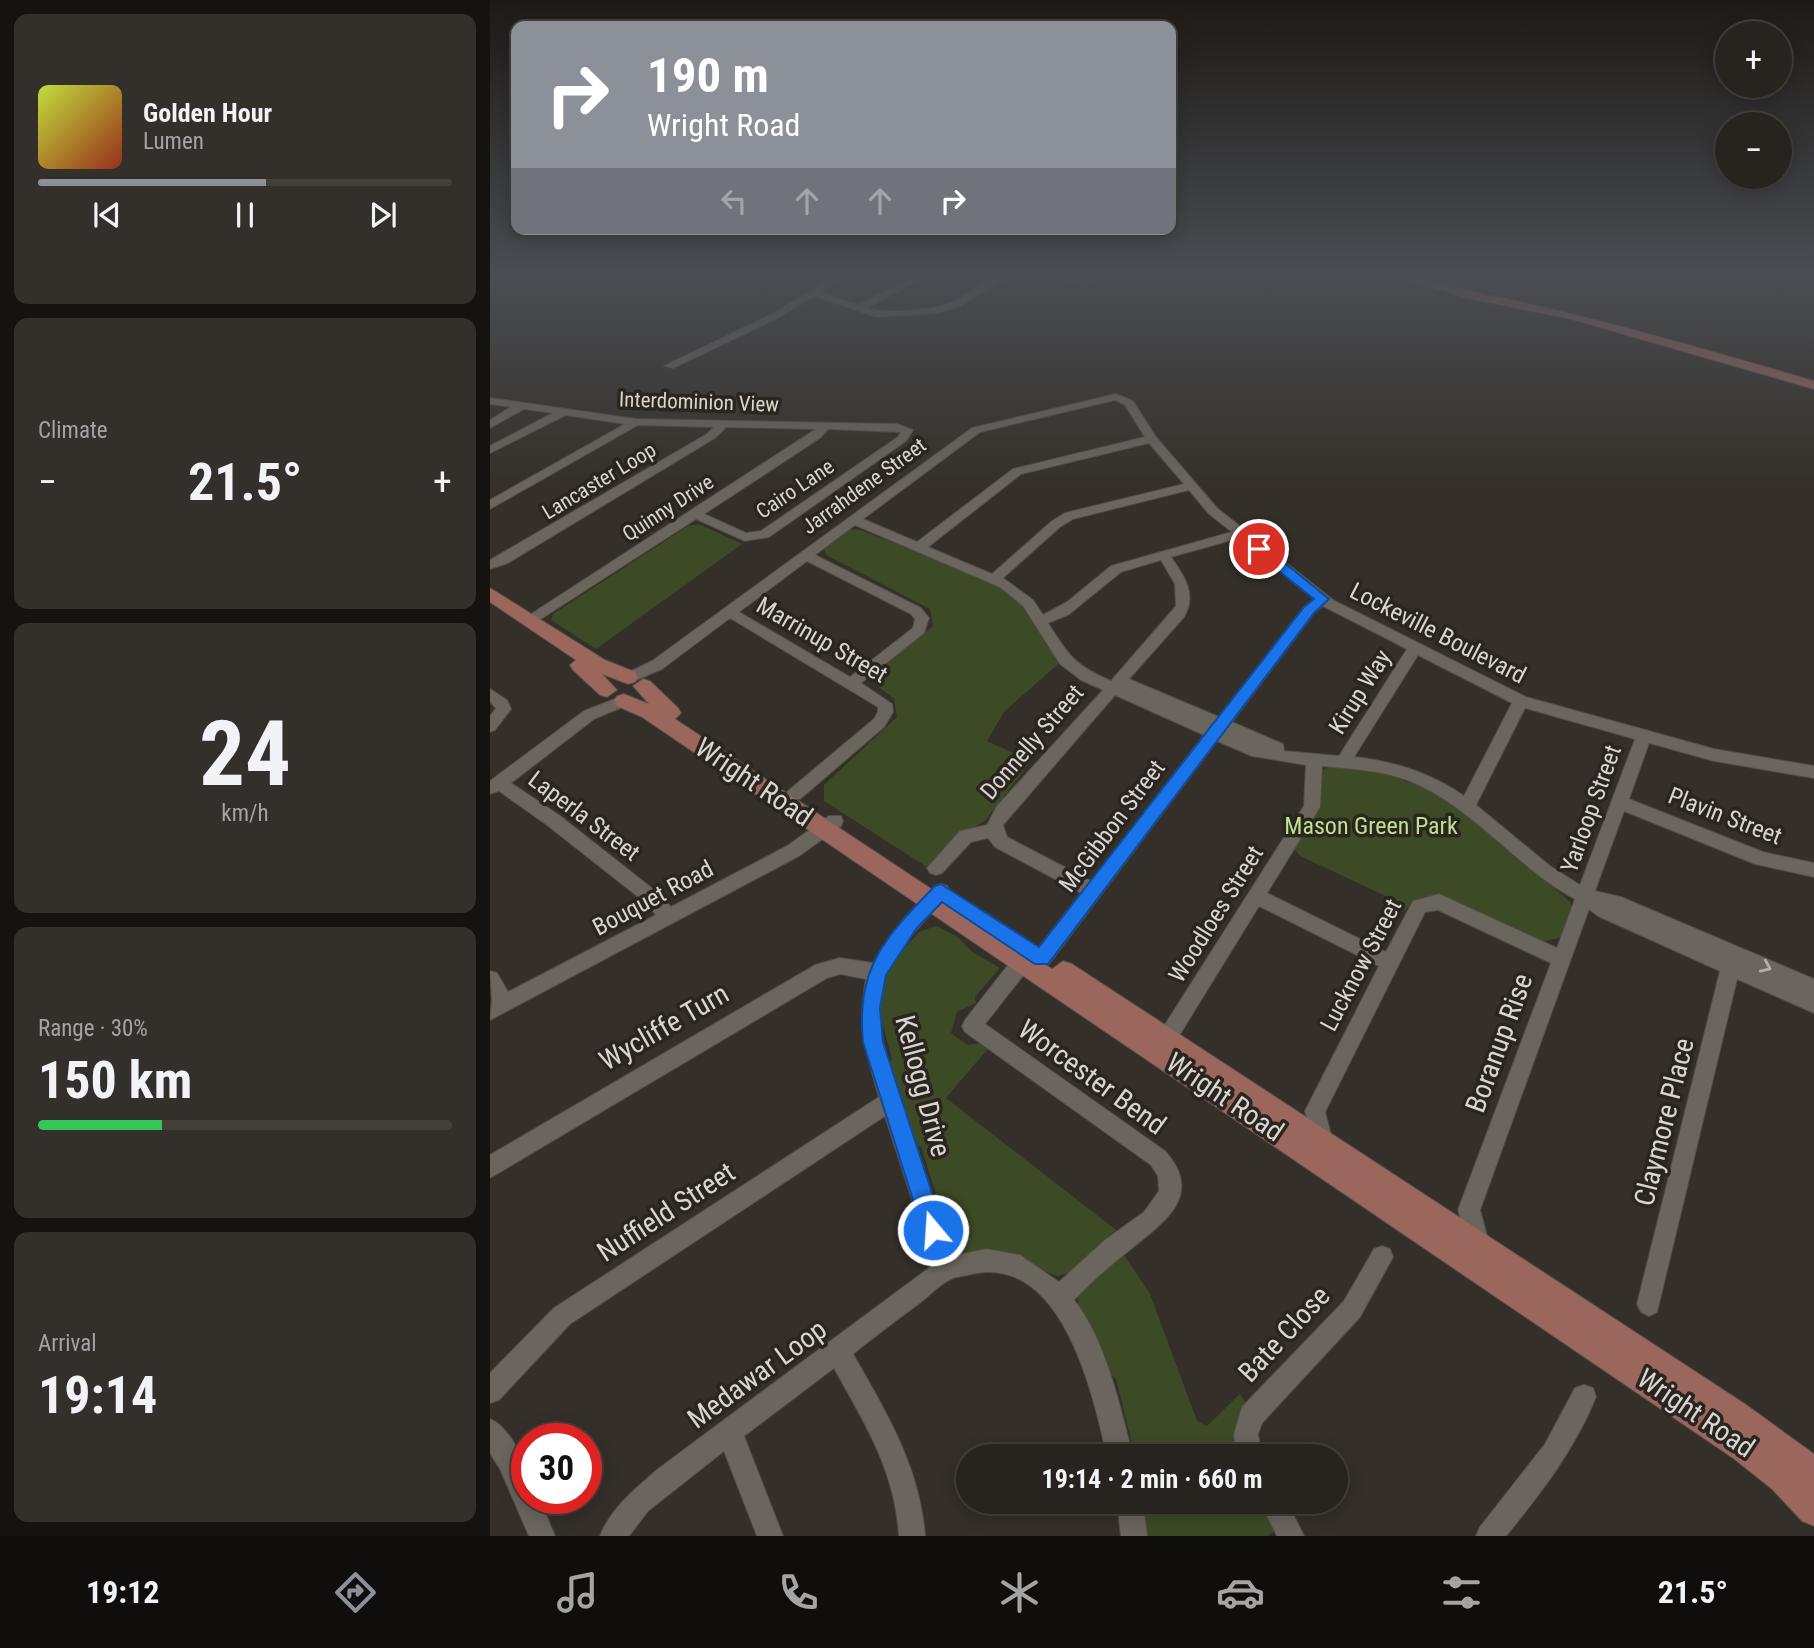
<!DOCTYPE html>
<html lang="en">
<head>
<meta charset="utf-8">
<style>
	body { margin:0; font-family:"Roboto Condensed",sans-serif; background:#332f2b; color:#f1f3f6; height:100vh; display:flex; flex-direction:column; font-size:26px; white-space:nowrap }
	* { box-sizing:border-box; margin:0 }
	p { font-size:23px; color:#a4a4a4 }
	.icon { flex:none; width:38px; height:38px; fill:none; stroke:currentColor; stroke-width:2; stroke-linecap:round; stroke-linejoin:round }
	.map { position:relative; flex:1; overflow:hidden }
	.sheet { display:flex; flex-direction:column; gap:14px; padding:14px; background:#151310; width:490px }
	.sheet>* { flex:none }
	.top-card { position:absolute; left:21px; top:21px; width:665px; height:214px; border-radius:14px; box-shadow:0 4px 18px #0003,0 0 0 2px #43403c; background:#8c9099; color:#fff; overflow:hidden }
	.buttons { position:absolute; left:1225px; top:21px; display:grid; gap:14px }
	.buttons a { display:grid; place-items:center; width:77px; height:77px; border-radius:50%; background:#27231e; box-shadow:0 4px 18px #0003,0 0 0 2px #43403c; font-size:35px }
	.speed { position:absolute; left:21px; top:1423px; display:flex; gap:14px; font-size:35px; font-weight:700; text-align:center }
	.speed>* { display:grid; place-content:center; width:91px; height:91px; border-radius:50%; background:#27231e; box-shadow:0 4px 18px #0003,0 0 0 2px #43403c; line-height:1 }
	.speed .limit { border:10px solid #d22; background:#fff; color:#111 }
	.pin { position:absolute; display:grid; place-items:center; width:60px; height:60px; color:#fff; margin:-30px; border:4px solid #fff; border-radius:50%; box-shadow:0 2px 7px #0007 }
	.me { position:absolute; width:77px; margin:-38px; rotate:342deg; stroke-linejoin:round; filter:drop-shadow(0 0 5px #0008) }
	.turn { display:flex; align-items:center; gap:24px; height:147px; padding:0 21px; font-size:32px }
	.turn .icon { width:91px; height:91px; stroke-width:2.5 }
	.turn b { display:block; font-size:49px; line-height:60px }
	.lanes { display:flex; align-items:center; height:66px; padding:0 21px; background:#0003; justify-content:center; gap:35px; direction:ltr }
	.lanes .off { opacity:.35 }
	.big { font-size:52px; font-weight:700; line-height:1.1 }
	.sheet .tile { flex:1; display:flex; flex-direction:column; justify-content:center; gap:10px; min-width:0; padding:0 24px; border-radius:14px; background:#332f2b }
	.sheet .dial { align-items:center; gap:0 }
	.dial b { font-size:91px; line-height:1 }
	.song { display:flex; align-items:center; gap:21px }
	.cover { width:84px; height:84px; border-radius:10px; background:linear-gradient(135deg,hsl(70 70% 55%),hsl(10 70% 35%)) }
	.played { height:7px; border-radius:4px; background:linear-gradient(90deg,#8c9099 55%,#43403c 55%) }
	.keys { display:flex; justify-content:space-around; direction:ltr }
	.heat { display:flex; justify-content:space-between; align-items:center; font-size:38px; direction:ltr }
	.charge { height:10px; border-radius:5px; background:linear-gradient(90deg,#34c759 30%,#43403c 0) }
	.trip { position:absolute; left:466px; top:1444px; width:392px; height:70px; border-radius:35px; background:#27231e; box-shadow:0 4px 18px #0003,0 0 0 2px #43403c; font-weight:700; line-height:70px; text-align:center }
	.tabs { display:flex; height:112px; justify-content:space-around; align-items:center; background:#100e0c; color:#a4a4a4 }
	.tabs .icon { width:49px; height:49px }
	.tabs .active { color:#8c9099 }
	.tabs b { font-size:32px; color:#f1f3f6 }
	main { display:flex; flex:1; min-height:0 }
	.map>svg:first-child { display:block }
	.green { fill:#3c4b26 }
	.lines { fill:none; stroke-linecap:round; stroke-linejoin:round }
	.minor-casing { stroke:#514c47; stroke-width:2 }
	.major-casing { stroke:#514c47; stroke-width:2 }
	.minor { fill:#6a655d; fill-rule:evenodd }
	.major { fill:#9b665c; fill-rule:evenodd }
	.oneway { stroke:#b2aea8 }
	.route { fill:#1a73e8; stroke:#114b97; stroke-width:2 }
	.labels { text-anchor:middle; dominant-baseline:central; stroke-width:7; stroke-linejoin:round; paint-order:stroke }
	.far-street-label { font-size:21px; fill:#d9d5d1; stroke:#2a251f }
	.street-label { font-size:24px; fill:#d9d5d1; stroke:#2a251f }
	.park-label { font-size:24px; fill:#bee090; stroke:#2a251f }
	.near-street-label { font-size:28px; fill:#d9d5d1; stroke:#2a251f }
</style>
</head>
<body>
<main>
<section class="sheet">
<div class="tile">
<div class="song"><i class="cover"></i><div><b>Golden Hour</b><p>Lumen</p></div></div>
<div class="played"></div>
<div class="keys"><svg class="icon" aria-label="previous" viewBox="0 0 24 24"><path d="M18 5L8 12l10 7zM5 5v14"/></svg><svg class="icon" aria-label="pause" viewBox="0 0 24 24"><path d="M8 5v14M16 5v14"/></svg><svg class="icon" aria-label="next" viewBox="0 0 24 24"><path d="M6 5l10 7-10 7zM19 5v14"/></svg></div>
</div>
<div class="tile"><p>Climate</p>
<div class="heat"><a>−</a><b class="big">21.5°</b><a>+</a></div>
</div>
<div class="tile dial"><b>24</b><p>km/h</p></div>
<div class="tile"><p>Range · 30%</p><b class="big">150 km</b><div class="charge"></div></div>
<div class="tile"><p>Arrival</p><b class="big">19:14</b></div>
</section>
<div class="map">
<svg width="1324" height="1536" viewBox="0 0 1324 1536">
	<rect width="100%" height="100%" fill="#342f28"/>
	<!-- green -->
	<g class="green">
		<path d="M209 524 252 544 106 649 61 620 63 614 198 526Z"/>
		<path d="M368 529 502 582 527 599 569 663 514 712 497 741 541 761 495 821 464 838 437 867 334 801V785L407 717 404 699 386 685 384 674 443 626 440 609 336 555 334 548 359 530Z"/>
		<path d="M845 764 911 776 915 781 943 790 992 824 993 829 1028 860 1035 861 1080 902 1082 910 1072 937 1053 942 947 895 932 897 912 912 915 905 810 856 803 847 831 771Z"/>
		<path d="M446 926 468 937 481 951 510 968 485 997 486 1003 467 1012 461 1033 477 1045 491 1043 501 1045 456 1098 626 1230 603 1249 600 1258 583 1272 567 1276 547 1268 471 1255 458 1246 445 1210 448 1200 431 1147 423 1143 398 1066 402 1059 393 1026 387 1021 397 968 429 932Z"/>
		<path d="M632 1252 660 1294 707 1421 717 1426 750 1394 757 1405 750 1456H645L626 1379 617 1371 588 1309V1298L589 1293Z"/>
		<path d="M649 1502H774L787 1530 777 1536H652Z"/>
	</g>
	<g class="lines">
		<!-- minor casing -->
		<g class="minor-casing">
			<g id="minor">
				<path d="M347 275H357L330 292 368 305 427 275H438L377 308C397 314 446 311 465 301 483 292 499 275 519 275L470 306 448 313 387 317 324 296 286 319 183 368 174 366 280 315Z"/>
				<path d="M567 275H580L602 283 597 286Z"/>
				<path d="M626 394 643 401 666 437 727 508 843 600 1036 697 1224 749 1324 766V778L1224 761 1159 743 1139 799 1273 852 1324 863V877L1265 864 1134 811 1105 891 1131 897 1324 979V1013L1247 979 1167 1312 1159 1316 1151 1312 1147 1304 1230 971 1108 916 1099 909 990 1210 1000 1247 997 1255 989 1258 981 1255 968 1210 1061 963 948 910 935 912 835 1112 843 1142 840 1149 833 1152 826 1149 815 1111 889 966 769 906 679 1052 672 1054 665 1052 662 1045 814 806 816 765 762 756 727 741 559 964 552 966 545 964 543 958 545 952 591 893 505 847 498 838 481 842 452 873 446 875 440 873 437 868 470 831 497 825 507 806 613 690 591 680 570 664 533 606 510 587 365 525 325 555 431 608 439 618 434 633 371 683 402 704 403 712 394 727 310 799H298L296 795 298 791 384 719 388 712V707L240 618 172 669 142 682 135 677 137 673 162 661 482 428ZM625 400 635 405 655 437 523 469 427 542 373 519 490 432ZM659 443 694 484 575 513 562 521 502 574 438 547 531 474ZM699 490 719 514 742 532 621 566 577 602 553 615 543 600 513 578 570 527 583 519ZM749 538 824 599 814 607 729 717 639 679 694 617C707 594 695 577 681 557ZM671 560 685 584 686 606 621 681C584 665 579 656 558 623L578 615 631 572ZM317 561 421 614 425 619 423 628 360 677 249 612ZM833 606 917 649 849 756 794 751 793 744 742 722 824 613ZM928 655 1022 703 974 796C941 773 904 761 864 757ZM625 695 714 735 601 881 517 837 513 825ZM1035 708 1145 739 1090 885 1060 866 986 805ZM832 766C860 769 890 770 917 780 982 805 1024 866 1085 899L1067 948 949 894 923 901 896 952 777 893 830 807Z"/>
				<path d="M0 398 146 419 407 424 423 430 416 441 279 537 255 541 206 519 40 626 33 621 35 618 326 429 236 427 225 438 18 563 0 569V560L217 434 224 427 148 425 0 509V500L135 424 76 415 0 453V446L63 413 34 409 0 428V420L21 407 0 404ZM338 429 411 432 408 437 271 531 256 533 214 514 330 438Z"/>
				<path d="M0 689 17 700 21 709 5 730 0 732V716L6 708 0 702Z"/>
				<path d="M130 697 137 702 135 706 104 719 21 783 69 815 168 893 181 907 297 846 339 816H351L353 821 351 826 309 856 0 1020 2 1000 0 971 7 973 18 992 166 915 156 903 57 825 9 791 0 794V781L94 711Z"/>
				<path d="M451 884 457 886 460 891 457 896C440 914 402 955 395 977 379 1032 407 1092 425 1144 438 1181 450 1219 463 1256L496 1249 530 1255 569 1282 615 1240 654 1212 669 1191 668 1176 661 1165 475 1032 472 1026 475 1020 525 956 532 954 539 956 541 962 539 968 495 1024 675 1151C717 1198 669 1225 636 1253 617 1268 600 1283 584 1300 616 1340 630 1407 643 1456H617C603 1393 572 1254 482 1274 475 1276 467 1276 461 1279 450 1284 440 1295 431 1302 408 1319 385 1336 363 1354 396 1412 430 1467 435 1536H409C405 1470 375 1424 344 1368L254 1436 293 1536H267L234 1451 158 1511 139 1536H110C121 1508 146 1488 168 1469L443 1265 395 1116 80 1324 9 1400 0 1403V1373L64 1308 389 1097C376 1052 367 1026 376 979L350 974 337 978 0 1178V1155L325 965 350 958 383 963 415 917 445 886Z"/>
				<path d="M892 1246 900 1249 903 1257 870 1317 772 1423 768 1434 772 1456H746L744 1434 752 1407 854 1301 884 1249Z"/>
				<path d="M1094 1385 1103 1388 1106 1397C1085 1449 1051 1493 1016 1536H986L990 1527 1055 1444 1085 1388Z"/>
				<path d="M0 1419C16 1425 31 1452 36 1469 38 1478 37 1489 37 1498H49L65 1536H39L10 1469 0 1453Z"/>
				<path d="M627 1502H653L657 1536H631Z"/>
				<path d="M770 1502H797L814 1536H787Z"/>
			</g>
		</g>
		<!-- major casing -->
		<g class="major-casing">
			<g id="major">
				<path d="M905 275C936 275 964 288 993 294 1105 317 1214 349 1324 381V389L1081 319 977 298Z"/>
				<path d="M0 588 115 660 145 672 148 677 145 682 138 684 112 674 127 690 117 697 110 695 83 670 80 665 86 660 0 602Z"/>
				<path d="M153 679 160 681 188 708 191 713 185 719 562 969 573 961 582 964 1255 1404 1324 1454V1526L1312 1521 1282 1489 1243 1458 152 717 127 706 124 701 127 696 134 694 159 704 143 686Z"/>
			</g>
		</g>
		<!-- minor -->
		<use href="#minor" class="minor"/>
		<!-- major -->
		<use href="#major" class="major"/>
	</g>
	<!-- one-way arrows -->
	<defs><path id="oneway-chevron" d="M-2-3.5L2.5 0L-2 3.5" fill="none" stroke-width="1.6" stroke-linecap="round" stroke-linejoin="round" transform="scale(1.75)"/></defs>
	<use class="oneway" href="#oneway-chevron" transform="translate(1276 967) rotate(24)"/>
	<!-- sky -->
	<linearGradient id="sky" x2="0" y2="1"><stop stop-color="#1d1a16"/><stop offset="0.56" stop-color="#4a4d53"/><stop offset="1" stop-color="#4a4d53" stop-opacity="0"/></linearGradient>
	<rect width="1324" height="490" fill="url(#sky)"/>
	<!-- route -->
	<path class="route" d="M765 546H774L839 599 824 613 558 964H545L452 902 427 928 396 975 390 1008 393 1042 454 1230 451 1238 443 1241 435 1238 373 1042C366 967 395 937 445 886L451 884 549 947 814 607 824 599 765 552Z"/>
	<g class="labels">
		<!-- far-street labels -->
		<g class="far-street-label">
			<text transform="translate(209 402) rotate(2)">Interdominion View</text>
			<text transform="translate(109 481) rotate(-31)">Lancaster Loop</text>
			<text transform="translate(374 486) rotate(-36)">Jarrahdene Street</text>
			<text transform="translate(305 489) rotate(-34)">Cairo Lane</text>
			<text transform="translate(178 508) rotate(-33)">Quinny Drive</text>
		</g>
		<!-- street labels -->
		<g class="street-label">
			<text transform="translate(948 633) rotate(27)">Lockeville Boulevard</text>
			<text transform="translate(332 640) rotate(30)">Marrinup Street</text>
			<text transform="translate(870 692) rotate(-58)">Kirup Way</text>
			<text transform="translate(542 742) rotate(-49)">Donnelly Street</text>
			<text transform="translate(1101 809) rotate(-70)">Yarloop Street</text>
			<text transform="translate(94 816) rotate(37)">Laperla Street</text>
			<text transform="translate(1235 816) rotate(21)">Plavin Street</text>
			<text transform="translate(622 826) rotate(-53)">McGibbon Street</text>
			<text transform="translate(163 898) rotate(-28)">Bouquet Road</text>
			<text transform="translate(726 914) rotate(-58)">Woodloes Street</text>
			<text transform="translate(871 965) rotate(-62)">Lucknow Street</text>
		</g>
		<!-- park labels -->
		<g class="park-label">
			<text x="881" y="826">Mason Green Park</text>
		</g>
		<!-- near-street labels -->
		<g class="near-street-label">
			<text transform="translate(264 782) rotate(34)">Wright Road</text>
			<text transform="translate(174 1027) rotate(-30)">Wycliffe Turn</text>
			<text transform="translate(1009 1043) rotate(-70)">Boranup Rise</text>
			<text transform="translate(602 1077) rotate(36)">Worcester Bend</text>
			<text transform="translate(433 1086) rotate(75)">Kellogg Drive</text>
			<text transform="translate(735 1097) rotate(34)">Wright Road</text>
			<text transform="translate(1174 1122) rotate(-76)">Claymore Place</text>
			<text transform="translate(176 1212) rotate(-33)">Nuffield Street</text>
			<text transform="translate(794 1334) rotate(-47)">Bate Close</text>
			<text transform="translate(267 1374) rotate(-36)">Medawar Loop</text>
			<text transform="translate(1206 1413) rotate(34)">Wright Road</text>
		</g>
	</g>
</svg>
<div class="buttons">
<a>+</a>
<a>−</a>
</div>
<div class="speed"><div class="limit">30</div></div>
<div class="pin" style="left:769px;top:549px;background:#d93025"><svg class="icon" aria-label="arrive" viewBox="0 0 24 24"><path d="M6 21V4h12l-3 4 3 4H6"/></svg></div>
<svg class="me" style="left:443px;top:1230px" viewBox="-20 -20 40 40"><circle r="17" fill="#1a73e8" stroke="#fff" stroke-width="3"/><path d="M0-11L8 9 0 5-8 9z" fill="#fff"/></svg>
<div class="trip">19:14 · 2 min · 660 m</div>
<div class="top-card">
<div class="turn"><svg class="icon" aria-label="right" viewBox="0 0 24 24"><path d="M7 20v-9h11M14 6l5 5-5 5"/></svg><div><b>190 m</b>Wright Road</div></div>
<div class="lanes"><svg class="icon off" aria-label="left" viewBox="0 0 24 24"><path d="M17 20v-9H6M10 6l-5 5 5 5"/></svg><svg class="icon off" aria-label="ahead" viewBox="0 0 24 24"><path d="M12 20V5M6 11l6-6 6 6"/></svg><svg class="icon off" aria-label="ahead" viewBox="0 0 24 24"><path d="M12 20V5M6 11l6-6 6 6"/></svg><svg class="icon" aria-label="right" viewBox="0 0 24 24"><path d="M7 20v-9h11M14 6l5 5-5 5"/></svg></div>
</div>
</div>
</main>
<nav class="tabs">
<b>19:12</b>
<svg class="icon active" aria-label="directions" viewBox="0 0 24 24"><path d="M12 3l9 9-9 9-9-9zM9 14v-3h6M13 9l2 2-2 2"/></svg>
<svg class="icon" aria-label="music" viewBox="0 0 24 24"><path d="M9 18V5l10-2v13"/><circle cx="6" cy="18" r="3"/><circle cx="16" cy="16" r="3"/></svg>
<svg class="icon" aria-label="phone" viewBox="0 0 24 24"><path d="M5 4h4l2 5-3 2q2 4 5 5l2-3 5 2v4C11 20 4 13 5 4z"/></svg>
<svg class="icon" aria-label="climate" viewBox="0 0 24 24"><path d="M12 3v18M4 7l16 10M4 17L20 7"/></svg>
<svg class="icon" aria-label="car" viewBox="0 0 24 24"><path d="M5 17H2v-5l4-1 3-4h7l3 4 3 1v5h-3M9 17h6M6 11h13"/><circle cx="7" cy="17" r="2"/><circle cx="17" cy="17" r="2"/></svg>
<svg class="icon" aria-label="filters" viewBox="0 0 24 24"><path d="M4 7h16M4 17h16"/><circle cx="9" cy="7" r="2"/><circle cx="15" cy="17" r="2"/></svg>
<b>21.5°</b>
</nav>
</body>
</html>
